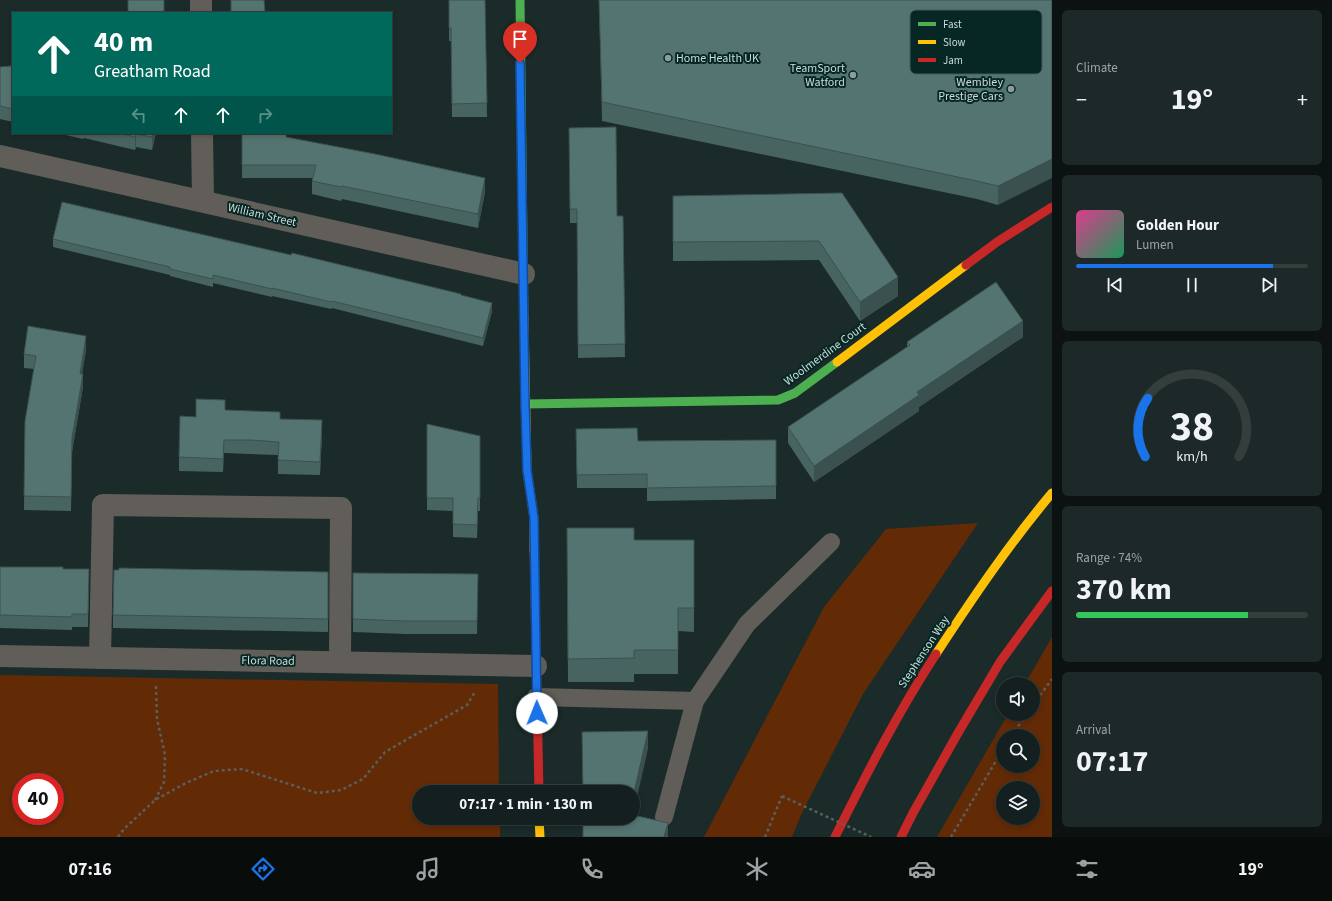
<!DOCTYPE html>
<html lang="en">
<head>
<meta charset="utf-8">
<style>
	body { margin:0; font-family:"Source Sans 3",sans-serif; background:#1d2828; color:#f1f3f6; height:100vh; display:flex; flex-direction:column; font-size:15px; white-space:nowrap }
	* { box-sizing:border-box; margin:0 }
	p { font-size:13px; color:#9da3a4 }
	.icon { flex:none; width:22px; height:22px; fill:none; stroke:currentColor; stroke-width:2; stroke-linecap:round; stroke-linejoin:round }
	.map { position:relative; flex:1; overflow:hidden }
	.sheet { display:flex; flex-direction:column; gap:10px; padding:10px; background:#0b1211; width:280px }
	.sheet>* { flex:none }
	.banner { position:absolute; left:12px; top:12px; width:380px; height:122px; border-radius:0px; box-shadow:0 2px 6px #0003,0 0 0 1px #333e3d; background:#00695c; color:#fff; overflow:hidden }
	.tools { position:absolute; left:996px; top:677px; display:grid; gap:8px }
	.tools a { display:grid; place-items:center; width:44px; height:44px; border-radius:50%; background:#14201f; box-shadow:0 2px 6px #0003,0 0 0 1px #333e3d; font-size:20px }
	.speed { position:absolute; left:12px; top:773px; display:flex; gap:8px; font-size:20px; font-weight:700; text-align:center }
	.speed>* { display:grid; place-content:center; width:52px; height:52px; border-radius:50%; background:#14201f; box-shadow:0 2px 6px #0003,0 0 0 1px #333e3d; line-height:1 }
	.speed .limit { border:6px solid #d22; background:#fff; color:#111 }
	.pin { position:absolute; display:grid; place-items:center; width:34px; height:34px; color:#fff; margin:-41px -17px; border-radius:50% 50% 50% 0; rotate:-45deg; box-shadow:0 0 4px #0007 }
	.pin .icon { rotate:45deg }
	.me { position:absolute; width:44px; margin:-22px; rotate:359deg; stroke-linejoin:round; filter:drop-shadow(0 0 3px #0008) }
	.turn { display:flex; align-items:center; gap:14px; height:84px; padding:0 16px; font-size:18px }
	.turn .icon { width:52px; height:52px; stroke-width:2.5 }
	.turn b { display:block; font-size:28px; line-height:34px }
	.lanes { display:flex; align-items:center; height:38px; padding:0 16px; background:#0003; justify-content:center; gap:20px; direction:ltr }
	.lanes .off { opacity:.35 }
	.big { font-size:30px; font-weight:700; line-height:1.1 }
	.sheet .card { flex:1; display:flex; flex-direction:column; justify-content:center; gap:6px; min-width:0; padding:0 14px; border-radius:6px; background:#1d2828 }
	.sheet .dial { align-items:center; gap:0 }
	.dial svg { height:104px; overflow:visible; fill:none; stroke:#333e3d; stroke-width:7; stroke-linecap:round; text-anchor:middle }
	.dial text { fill:#f1f3f6; stroke:none }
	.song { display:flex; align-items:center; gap:12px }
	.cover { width:48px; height:48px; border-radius:6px; background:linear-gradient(135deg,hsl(330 70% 55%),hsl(150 70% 35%)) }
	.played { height:4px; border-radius:2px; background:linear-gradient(90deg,#1a73e8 85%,#333e3d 85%) }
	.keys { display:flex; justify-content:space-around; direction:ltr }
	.heat { display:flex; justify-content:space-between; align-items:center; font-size:22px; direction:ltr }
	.charge { height:6px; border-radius:3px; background:linear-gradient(90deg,#34c759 74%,#333e3d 0) }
	.trip { position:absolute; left:412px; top:785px; width:228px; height:40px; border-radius:20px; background:#14201f; box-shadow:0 2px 6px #0003,0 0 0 1px #333e3d; font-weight:700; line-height:40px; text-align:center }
	.dock { display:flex; height:64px; justify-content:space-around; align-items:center; background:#080d0c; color:#9da3a4 }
	.dock .icon { width:28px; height:28px }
	.dock .current { color:#1a73e8 }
	.dock b { font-size:18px; color:#f1f3f6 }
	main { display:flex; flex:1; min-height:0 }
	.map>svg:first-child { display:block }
	.green { fill:#632a06; fill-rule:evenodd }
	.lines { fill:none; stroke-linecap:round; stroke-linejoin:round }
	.path { stroke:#5b5e5b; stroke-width:2.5; stroke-dasharray:3 3; stroke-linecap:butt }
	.lane { stroke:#615e59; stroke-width:18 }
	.street { stroke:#615e59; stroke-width:22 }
	.fast { stroke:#4caf50; stroke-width:9 }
	.slow { stroke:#ffc107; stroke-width:9 }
	.jam { stroke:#c62828; stroke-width:9 }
	.path-bridge { stroke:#5b5e5b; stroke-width:2.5; stroke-dasharray:3 3; stroke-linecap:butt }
	.wall { fill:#486461 }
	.shaded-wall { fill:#3b514f }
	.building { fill:#547471; stroke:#3b514f }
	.route-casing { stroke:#114b97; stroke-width:10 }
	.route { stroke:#1a73e8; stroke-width:7 }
	.poi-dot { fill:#8c9d9b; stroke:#072725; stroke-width:1.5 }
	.labels { text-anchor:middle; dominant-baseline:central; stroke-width:4; stroke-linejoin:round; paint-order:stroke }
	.poi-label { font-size:12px; fill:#cadbd9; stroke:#072725; text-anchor:end }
	.street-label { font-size:12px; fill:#cadbd9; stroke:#072725 }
	.key { fill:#072725; stroke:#425d5b; stroke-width:1 }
	.key-label { font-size:11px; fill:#cadbd9 }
</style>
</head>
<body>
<main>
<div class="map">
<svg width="1052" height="837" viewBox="0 0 1052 837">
	<rect width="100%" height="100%" fill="#1a2b29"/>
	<!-- green -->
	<g class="green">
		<path d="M978 523 863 694 802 813 792 837H704L824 607 886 529Z"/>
		<path d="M1052 637V837H937L1008 714H1033V684H1025ZM1003 736H1033V766H1003ZM1003 788H1033V818H1003Z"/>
		<path d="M0 675 498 684 499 792H419V818H500V837H0ZM21 782H55V816H21Z"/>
	</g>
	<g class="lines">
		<!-- path -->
		<g class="path">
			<path d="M1033 705 1052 679"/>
			<path d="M1011 736 1027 714"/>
			<path d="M155 800 164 782 165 755 157 719 156 686"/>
			<path d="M118 837 124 829 155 800 186 783 214 771 242 769 317 793 341 790 363 779 385 752 467 705 475 692"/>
			<path d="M765 837 782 796"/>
			<path d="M951 837 1003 749"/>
		</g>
		<!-- lane -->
		<g class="lane">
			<path d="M536 697 695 701 747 624 831 542"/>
			<path d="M664 817 695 701"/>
		</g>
		<!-- street -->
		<g class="street">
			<path d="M201 0V13"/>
			<path d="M202 133 203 201"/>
			<path d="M0 156 524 274"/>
			<path d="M0 656 536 666"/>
			<path d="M100 658 103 505 341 508 340 662"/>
		</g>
		<!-- fast -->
		<g class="fast">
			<path d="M520 0 524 319"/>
			<path d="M525 404 778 400 795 393 837 362"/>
		</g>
		<!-- slow -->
		<g class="slow">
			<path d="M524 319 527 470 534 518V551"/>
			<path d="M837 362 966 265"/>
			<path d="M936 654C972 599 1009 544 1052 493"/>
			<path d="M539 818 540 837"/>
		</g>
		<!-- jam -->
		<g class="jam">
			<path d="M966 265 997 242 1052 207"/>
			<path d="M534 551 539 792"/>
			<path d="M835 837C866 775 898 712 936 654"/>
			<path d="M901 837 913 813 958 733 1000 662 1052 591"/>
		</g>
		<!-- path-bridge -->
		<path class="path-bridge" d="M782 796 871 837"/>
	</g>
	<!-- wall -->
	<g class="wall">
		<path d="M449 0H485L487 117H452L451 41H449Z"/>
		<path d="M599 0H1052L998 205 977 199 602 121Z"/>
		<path d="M0 67H13V122L0 119Z"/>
		<path d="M569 128 617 216H623L625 357 578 358 577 223H570Z"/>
		<path d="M57 133H156L152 150 136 147 135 150 84 138 83 139Z"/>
		<path d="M242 133 286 137 485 192 478 228 342 199 341 201 312 194V181L313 178H242Z"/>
		<path d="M842 193 898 296 860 321 819 260 673 261V196Z"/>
		<path d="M53 239 461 295 492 311 483 346 332 308 331 309 272 296V297L213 283V287L170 276V275L53 247Z"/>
		<path d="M1023 337 919 407V411L814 482 788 443V427L907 347V342Z"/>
		<path d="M86 350 82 374 83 387 72 452 71 511 24 510 25 421 34 369 24 368V354Z"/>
		<path d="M225 410 280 419 322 434 320 475 278 474V455L250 454 224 453 223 472 179 471V457L196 417Z"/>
		<path d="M427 424 480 436V511H478L477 538 453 537V511L427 510Z"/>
		<path d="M776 440V499L647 501V488H577L576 442Z"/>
		<path d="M567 528 634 540H694V632L678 631V674H634V682H568Z"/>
		<path d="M0 567 63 569H89L88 627H72V630L0 628Z"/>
		<path d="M328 572V632L113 628V615Z"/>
		<path d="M353 573 478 574 477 634H406L353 632Z"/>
	</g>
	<!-- shaded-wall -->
	<g class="shaded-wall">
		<path d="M153 133H156L152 150V137Z"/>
		<path d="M136 134V147L135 150V137Z"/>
		<path d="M1052 159V178L998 205V186Z"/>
		<path d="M485 178V192L478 228V214Z"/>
		<path d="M898 277V296L860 321V302Z"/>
		<path d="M492 303V311L483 346V338Z"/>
		<path d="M1023 321V337L919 407V411L814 482V466L917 392Z"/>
		<path d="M86 336V350L80 387V374Z"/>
		<path d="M83 374V387L72 452 71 511 72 438Z"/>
		<path d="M322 420V434L320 475V462Z"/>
		<path d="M648 731V749L633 815V797Z"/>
		<path d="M668 823V837H664Z"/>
	</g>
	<!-- building -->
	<g class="building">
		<rect x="128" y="0" width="36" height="13"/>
		<path d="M231 0H264L265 13H231Z"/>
		<path d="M449 0H485L487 103 452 104 451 28H449Z"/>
		<path d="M599 0H1052V159L998 186 977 181 602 102Z"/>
		<path d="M11 66 13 67V109L0 106V67Z"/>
		<path d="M616 127 617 216H623L625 344 578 345 577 209H570L569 128Z"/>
		<path d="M119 133H153L152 137 136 134 135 137Z"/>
		<path d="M242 133H286V137L375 154 485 178 478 214 342 186 341 187 312 181 316 165H242Z"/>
		<path d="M842 193 898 277 860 302 819 241 673 242V196Z"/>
		<path d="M62 202 291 255 292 253 461 294V295L492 303 483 338 332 301 331 302 272 288V289L213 275V279L170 269V267L53 239Z"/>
		<path d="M996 282 1023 321 917 392 919 395 814 466 788 427 910 345 907 342Z"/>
		<path d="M28 326 86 336 80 374H83L72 438 71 497 24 496 25 421 36 356 24 354Z"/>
		<path d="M196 399 225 400V410L280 412V419L322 420 320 462 278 460 279 442 250 440H224L223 459 179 457 180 416 196 417Z"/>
		<path d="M427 424 480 436V498H478L477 525 453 524V498H427Z"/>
		<path d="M637 428 638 441 776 440V486L647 488V474L577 475 576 429Z"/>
		<path d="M567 528H634V540H694V608H678V650H634V658L568 659Z"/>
		<path d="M0 567H63V569H89L88 614H72V617L0 615Z"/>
		<path d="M119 568 328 572V619L113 615 114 570H119Z"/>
		<path d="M353 573 478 574 477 621H406L353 619Z"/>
		<path d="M648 731 633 797V792H583L582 732Z"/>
		<path d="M633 815 668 823 664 837H583V818H633Z"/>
	</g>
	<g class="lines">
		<!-- route casing -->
		<g class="route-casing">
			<path id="route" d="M520 63 525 404 527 470 534 518 537 713"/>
		</g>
		<!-- route -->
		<use href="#route" class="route"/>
	</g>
	<!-- markers -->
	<g class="poi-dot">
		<circle cx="668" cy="58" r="4"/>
		<circle cx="853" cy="75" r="4"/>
		<circle cx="1011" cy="89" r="4"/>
	</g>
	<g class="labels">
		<!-- poi labels -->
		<g class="poi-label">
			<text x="676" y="58" text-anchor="start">Home Health UK</text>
			<text x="845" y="68">TeamSport<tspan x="845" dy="14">Watford</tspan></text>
			<text x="1003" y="82">Wembley<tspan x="1003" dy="14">Prestige Cars</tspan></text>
		</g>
		<!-- street labels -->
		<g class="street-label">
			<text transform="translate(262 215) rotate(13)">William Street</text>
			<text transform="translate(825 354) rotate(-36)">Woolmerdine Court</text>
			<text transform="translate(924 652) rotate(-57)">Stephenson Way</text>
			<text transform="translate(268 661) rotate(1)">Flora Road</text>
		</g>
	</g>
	<!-- legend -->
	<rect x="910" y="10" width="132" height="64" rx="6" class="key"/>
	<rect x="918" y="22" width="18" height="4" fill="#4caf50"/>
	<rect x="918" y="40" width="18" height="4" fill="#ffc107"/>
	<rect x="918" y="58" width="18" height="4" fill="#c62828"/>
	<g class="key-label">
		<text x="943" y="28">Fast</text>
		<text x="943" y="46">Slow</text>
		<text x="943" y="64">Jam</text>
	</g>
</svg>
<div class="tools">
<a><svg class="icon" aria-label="sound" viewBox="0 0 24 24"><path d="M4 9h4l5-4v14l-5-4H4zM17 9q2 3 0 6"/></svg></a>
<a><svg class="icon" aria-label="search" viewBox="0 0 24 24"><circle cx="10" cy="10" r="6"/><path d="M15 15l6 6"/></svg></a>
<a><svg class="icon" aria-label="layers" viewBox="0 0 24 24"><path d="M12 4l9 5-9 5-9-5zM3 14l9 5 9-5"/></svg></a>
</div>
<div class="speed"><div class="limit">40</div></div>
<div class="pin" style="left:520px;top:63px;background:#d93025"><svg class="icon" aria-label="arrive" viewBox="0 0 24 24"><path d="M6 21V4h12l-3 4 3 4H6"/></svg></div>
<svg class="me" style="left:537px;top:713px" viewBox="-20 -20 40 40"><circle r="19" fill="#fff"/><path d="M0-13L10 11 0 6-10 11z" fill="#1a73e8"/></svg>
<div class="trip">07:17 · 1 min · 130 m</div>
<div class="banner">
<div class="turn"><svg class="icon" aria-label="ahead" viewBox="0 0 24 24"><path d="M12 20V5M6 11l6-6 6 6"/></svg><div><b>40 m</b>Greatham Road</div></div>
<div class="lanes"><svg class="icon off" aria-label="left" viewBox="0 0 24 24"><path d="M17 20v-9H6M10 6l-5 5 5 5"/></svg><svg class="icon" aria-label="ahead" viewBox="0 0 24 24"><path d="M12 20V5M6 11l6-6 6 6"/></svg><svg class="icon" aria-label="ahead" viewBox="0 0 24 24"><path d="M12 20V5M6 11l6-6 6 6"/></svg><svg class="icon off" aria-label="right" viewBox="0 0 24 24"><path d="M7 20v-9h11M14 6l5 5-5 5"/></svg></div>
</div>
</div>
<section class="sheet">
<div class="card"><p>Climate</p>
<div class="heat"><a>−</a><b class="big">19°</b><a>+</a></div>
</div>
<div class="card">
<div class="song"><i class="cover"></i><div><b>Golden Hour</b><p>Lumen</p></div></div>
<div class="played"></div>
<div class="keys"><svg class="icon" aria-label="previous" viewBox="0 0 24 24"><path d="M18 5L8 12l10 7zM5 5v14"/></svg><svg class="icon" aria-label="pause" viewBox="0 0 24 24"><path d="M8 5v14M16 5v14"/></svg><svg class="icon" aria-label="next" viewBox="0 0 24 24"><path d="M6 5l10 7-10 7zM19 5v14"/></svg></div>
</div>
<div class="card dial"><svg viewBox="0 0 100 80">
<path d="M14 69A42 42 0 1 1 86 69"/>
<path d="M14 69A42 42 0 0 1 16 24" stroke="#1a73e8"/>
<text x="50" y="56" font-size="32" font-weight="700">38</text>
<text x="50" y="72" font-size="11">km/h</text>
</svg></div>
<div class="card"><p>Range · 74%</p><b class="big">370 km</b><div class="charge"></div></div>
<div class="card"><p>Arrival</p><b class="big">07:17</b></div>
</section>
</main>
<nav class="dock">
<b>07:16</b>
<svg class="icon current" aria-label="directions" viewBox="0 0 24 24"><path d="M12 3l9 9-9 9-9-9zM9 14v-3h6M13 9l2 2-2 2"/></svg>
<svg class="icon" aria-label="music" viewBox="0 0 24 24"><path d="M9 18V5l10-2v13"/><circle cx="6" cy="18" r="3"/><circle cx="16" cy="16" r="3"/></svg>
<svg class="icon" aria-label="phone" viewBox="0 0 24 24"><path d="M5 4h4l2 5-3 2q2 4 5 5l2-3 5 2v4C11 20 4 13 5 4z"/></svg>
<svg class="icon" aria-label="climate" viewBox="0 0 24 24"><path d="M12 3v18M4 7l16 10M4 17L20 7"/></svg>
<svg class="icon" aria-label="car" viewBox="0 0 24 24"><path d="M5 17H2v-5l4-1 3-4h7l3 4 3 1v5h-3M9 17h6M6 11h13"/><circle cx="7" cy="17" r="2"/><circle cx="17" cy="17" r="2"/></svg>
<svg class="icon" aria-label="filters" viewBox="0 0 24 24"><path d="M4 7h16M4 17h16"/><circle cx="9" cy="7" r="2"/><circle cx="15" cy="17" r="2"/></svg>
<b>19°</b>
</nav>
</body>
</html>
